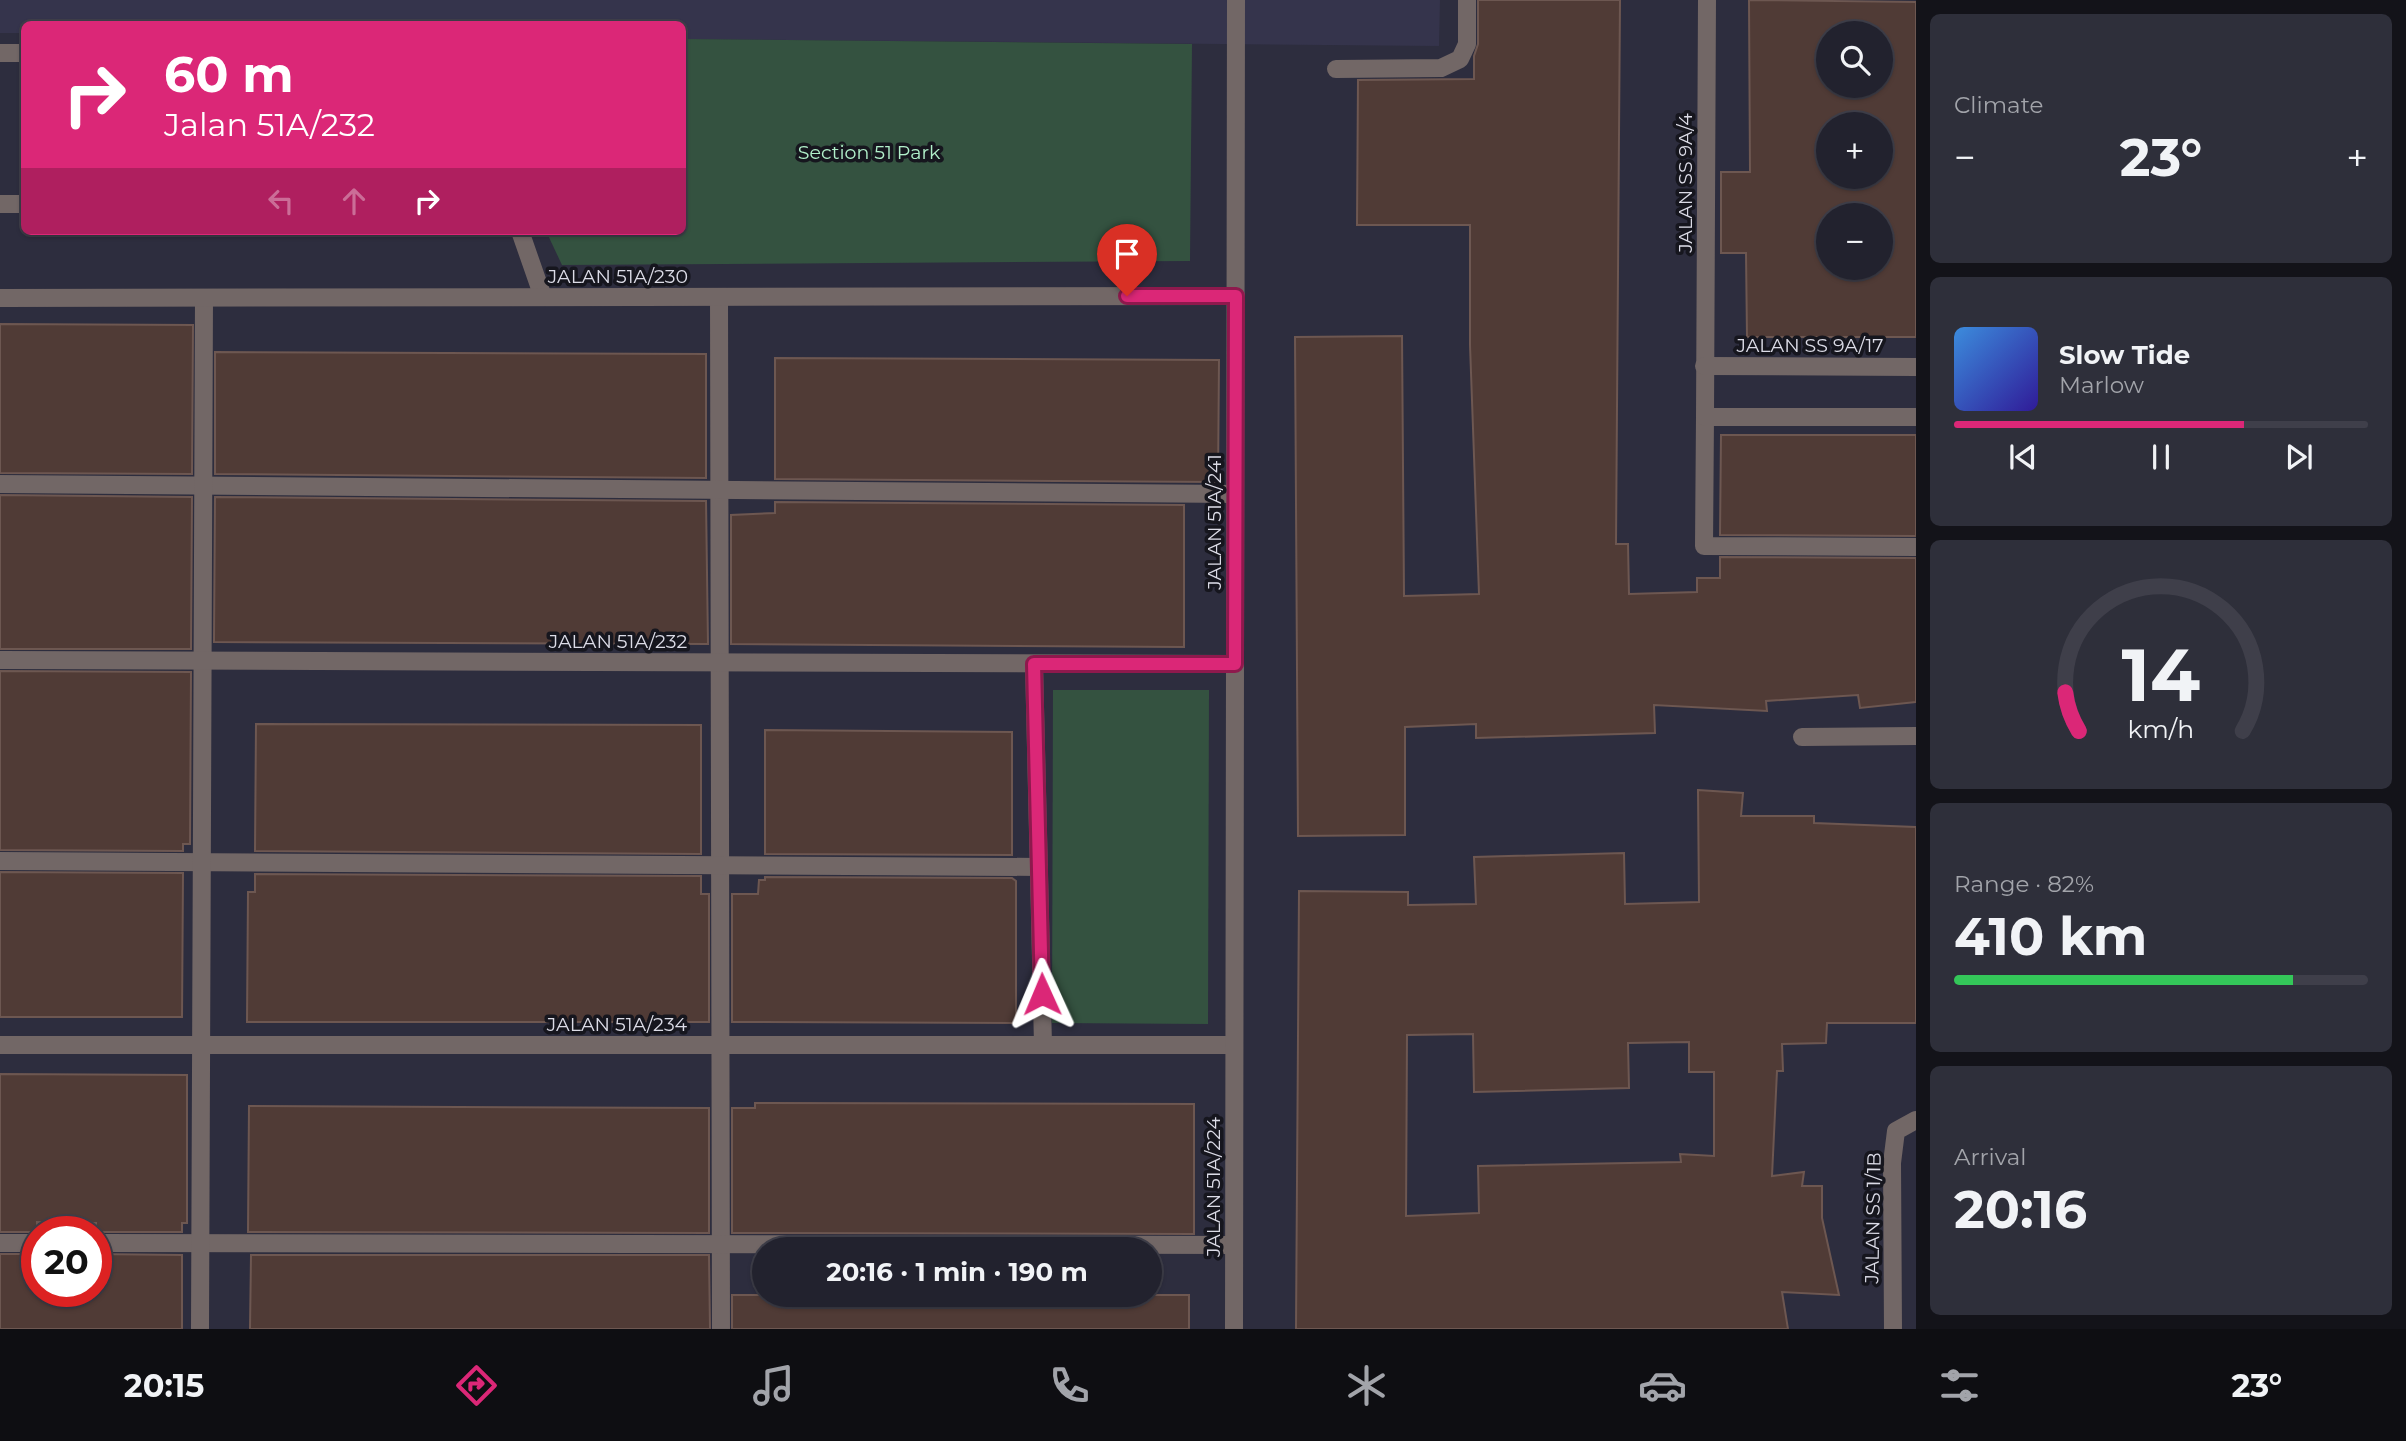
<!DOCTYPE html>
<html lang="en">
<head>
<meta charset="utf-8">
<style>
	body { margin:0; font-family:Montserrat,sans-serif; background:#2e2f3a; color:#f1f3f6; height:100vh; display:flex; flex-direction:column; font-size:26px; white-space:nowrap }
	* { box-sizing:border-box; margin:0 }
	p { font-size:23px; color:#a2a4aa }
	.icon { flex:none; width:38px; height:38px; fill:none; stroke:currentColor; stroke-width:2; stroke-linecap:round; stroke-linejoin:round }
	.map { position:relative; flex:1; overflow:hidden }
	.sheet { display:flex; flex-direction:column; gap:14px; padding:14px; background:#131319; width:490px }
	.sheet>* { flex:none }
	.guide { position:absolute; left:21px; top:21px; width:665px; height:214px; border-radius:10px; box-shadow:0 2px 5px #0004,0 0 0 2px #3f3f4a; background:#db2777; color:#fff; overflow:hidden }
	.fabs { position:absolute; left:1816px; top:21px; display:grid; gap:14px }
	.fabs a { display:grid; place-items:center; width:77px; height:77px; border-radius:50%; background:#22222e; box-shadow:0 2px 5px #0004,0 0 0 2px #3f3f4a; font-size:35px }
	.speed { position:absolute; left:21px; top:1216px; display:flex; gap:14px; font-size:35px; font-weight:700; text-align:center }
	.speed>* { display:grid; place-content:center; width:91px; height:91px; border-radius:50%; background:#22222e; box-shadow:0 2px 5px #0004,0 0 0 2px #3f3f4a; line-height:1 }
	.speed .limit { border:10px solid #d22; background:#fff; color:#111 }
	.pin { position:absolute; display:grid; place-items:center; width:60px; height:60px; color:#fff; margin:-72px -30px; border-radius:50% 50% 50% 0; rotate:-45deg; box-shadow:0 0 7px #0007 }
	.pin .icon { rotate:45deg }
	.me { position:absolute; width:77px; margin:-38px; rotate:359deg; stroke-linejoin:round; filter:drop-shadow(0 0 5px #0008) }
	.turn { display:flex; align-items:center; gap:24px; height:147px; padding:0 28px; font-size:32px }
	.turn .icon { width:91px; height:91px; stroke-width:2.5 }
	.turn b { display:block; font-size:49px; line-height:60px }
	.lanes { display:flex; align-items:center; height:66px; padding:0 28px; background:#0003; justify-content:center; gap:35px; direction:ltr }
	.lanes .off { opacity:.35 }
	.big { font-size:52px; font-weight:700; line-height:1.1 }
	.sheet .tile { flex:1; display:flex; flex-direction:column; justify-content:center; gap:10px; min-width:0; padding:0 24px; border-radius:10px; background:#2e2f3a }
	.sheet .dial { align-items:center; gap:0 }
	.dial svg { height:182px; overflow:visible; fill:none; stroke:#3f3f4a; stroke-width:7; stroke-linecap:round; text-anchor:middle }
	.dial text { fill:#f1f3f6; stroke:none }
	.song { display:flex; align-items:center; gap:21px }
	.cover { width:84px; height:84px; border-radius:10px; background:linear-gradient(135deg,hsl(210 70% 55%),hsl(250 70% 35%)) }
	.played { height:7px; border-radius:4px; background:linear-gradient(90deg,#db2777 70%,#3f3f4a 70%) }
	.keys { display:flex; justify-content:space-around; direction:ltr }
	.heat { display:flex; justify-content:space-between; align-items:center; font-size:38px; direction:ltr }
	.charge { height:10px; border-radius:5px; background:linear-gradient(90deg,#34c759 82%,#3f3f4a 0) }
	.trip { position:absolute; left:752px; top:1237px; width:410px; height:70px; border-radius:35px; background:#22222e; box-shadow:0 2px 5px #0004,0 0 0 2px #3f3f4a; font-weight:700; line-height:70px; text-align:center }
	.dock { display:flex; height:112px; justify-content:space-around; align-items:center; background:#0e0e12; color:#a2a4aa }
	.dock .icon { width:49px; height:49px }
	.dock .current { color:#db2777 }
	.dock b { font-size:32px; color:#f1f3f6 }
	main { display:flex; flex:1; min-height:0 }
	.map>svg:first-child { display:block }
	.built { fill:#35344c }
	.green { fill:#345240 }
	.building { fill:#503b36; stroke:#6d5751; stroke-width:2; fill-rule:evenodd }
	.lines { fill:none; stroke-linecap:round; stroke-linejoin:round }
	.lane { stroke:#726766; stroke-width:18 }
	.street { stroke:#726766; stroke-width:18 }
	.route-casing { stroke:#8e194d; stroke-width:18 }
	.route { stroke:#db2777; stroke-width:12 }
	.labels { text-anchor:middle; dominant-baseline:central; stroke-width:7; stroke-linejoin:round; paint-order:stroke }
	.park-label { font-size:19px; fill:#b1f0ca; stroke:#16161e }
	.street-label { font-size:19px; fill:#dcdce7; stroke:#16161e }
</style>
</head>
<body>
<main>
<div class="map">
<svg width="1916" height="1329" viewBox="0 0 1916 1329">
	<rect width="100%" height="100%" fill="#2d2d3e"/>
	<!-- built -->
	<path class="built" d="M0 0H1440L1439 46 683 39 682 24H24V33H0Z"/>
	<!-- green -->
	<g class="green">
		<path d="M683 39 1192 44 1190 261 562 265 546 231H682Z"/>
		<path d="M1053 690H1209L1208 1024 1052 1023Z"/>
	</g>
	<!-- building -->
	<g class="building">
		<path d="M1478 0H1620L1616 544H1628L1629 594 1697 592V578H1720V557L1916 558V702L1860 708 1858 695 1766 701 1767 711 1654 705 1655 733 1476 738V724L1405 727V835L1298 836 1295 337 1402 336 1404 596 1479 594 1470 345V225H1357L1358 80 1474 79V56L1478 44Z"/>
		<path d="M1749 0 1916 2V337H1747L1746 253H1721V172H1750ZM1829 33H1881V86H1829ZM1829 124H1881V177H1829ZM1829 215H1881V268H1829Z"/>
		<path d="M0 324 193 325 192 474 0 473Z"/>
		<path d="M215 352 706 354V478L215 474Z"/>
		<path d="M775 358 1219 360 1218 482 775 479Z"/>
		<path d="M1721 435H1916V536L1720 535Z"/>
		<path d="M0 495 192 497 191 649H0Z"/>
		<path d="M215 497 706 501 708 644 214 642Z"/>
		<path d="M775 502 1184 505V647L731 644V515L775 513Z"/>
		<path d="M0 671 191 672 190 844H183V851L0 850Z"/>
		<path d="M256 724 701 725V854L255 851Z"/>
		<path d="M765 730 1012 732V855L765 854Z"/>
		<path d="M1698 790 1743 793 1741 816H1814V823L1916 827V1023H1827L1826 1043 1782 1044 1783 1071H1777L1772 1176 1804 1172 1802 1186H1822V1218L1839 1295 1782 1292 1788 1329H1296L1299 891 1408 892V905L1476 904 1474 857 1624 853 1625 904 1699 902ZM1473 1034 1474 1092 1629 1088 1628 1043 1689 1042V1072H1714V1156L1680 1154 1681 1162 1478 1166 1479 1213 1406 1216 1407 1035Z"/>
		<path d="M0 872 183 873 182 1017H0Z"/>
		<path d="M255 874 701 876V894H709V1022H247L248 892H255Z"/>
		<path d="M765 877 1012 878 1016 881V1023L732 1022V894H758L759 880H765Z"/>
		<path d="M0 1074 187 1075V1223H182V1232H96V1223L37 1222V1232H0Z"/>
		<path d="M755 1103 1194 1104V1234L732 1233V1108H755Z"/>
		<path d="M249 1106 709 1108V1233L248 1232Z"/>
		<path d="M0 1254H37V1292H96V1254L182 1255V1329H0Z"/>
		<path d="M251 1255H709L710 1329H250Z"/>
		<rect x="732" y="1295" width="457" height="34"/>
	</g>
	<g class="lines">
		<!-- lane -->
		<g class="lane">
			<path d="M0 53H24"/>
			<path d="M1336 69 1441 68 1460 59 1467 44V0"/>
			<path d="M0 204H24"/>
			<path d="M520 231 543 297"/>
			<path d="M719 297 721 1329"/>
			<path d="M1705 417 1704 546 1916 547"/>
			<path d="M0 484 1235 494"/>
			<path d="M1034 664 1043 1045"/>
			<path d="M0 861 1039 867"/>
			<path d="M0 1243H37"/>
			<path d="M96 1243 1234 1245"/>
			<path d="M200 1329 204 298"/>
		</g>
		<!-- street -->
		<g class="street">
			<path d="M1707 0 1705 417H1916"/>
			<path d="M0 298 1236 296"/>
			<path d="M1704 366 1916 367"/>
			<path d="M0 660 1235 664"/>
			<path d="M1802 737 1916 736"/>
			<path d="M0 1045H1234"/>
			<path d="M1234 1329 1236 0"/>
			<path d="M1893 1329 1892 1163 1896 1131 1916 1120"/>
		</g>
	</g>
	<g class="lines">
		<!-- route casing -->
		<g class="route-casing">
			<path id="route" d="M1042 994 1034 664H1235L1236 296H1127"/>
		</g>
		<!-- route -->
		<use href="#route" class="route"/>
	</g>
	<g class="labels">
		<!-- park labels -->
		<g class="park-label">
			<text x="869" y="152">Section 51 Park</text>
		</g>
		<!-- street labels -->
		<g class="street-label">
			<text transform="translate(1685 183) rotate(-90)">JALAN SS 9A/4</text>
			<text x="618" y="276">JALAN 51A/230</text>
			<text x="1810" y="345">JALAN SS 9A/17</text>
			<text transform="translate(1214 522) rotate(-90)">JALAN 51A/241</text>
			<text x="618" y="641">JALAN 51A/232</text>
			<text x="617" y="1024">JALAN 51A/234</text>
			<text transform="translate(1213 1187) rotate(-90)">JALAN 51A/224</text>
			<text transform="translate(1873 1218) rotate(-89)">JALAN SS 1/1B</text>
		</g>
	</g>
</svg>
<div class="fabs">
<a><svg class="icon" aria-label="search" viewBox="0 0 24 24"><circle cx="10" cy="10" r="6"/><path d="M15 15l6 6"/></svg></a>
<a>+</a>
<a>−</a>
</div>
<div class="speed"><div class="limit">20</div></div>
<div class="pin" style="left:1127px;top:296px;background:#d93025"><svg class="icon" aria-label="arrive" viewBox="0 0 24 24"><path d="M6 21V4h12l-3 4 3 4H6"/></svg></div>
<svg class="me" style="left:1042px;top:994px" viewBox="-20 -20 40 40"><path d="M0-17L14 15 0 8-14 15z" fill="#db2777" stroke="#fff" stroke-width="4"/></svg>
<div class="trip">20:16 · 1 min · 190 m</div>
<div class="guide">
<div class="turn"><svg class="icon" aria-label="right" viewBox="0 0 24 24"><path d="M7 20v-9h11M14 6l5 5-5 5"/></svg><div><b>60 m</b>Jalan 51A/232</div></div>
<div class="lanes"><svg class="icon off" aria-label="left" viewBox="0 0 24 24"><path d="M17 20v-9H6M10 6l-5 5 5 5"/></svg><svg class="icon off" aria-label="ahead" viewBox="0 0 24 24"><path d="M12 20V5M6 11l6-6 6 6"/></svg><svg class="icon" aria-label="right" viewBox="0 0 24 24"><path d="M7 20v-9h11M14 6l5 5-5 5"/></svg></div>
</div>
</div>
<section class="sheet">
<div class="tile"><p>Climate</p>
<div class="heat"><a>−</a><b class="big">23°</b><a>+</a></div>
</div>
<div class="tile">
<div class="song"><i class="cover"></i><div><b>Slow Tide</b><p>Marlow</p></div></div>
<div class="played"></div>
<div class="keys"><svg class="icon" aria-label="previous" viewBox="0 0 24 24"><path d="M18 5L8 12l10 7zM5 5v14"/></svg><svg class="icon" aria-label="pause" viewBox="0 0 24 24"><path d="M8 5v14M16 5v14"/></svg><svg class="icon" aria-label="next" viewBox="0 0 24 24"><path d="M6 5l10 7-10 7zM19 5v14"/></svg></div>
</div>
<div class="tile dial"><svg viewBox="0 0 100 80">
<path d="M14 69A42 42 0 1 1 86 69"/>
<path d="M14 69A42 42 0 0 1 8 52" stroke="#db2777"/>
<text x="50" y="56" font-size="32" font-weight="700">14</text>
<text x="50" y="72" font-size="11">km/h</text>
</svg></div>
<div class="tile"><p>Range · 82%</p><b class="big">410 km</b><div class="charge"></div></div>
<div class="tile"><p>Arrival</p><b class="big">20:16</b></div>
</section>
</main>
<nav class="dock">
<b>20:15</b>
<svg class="icon current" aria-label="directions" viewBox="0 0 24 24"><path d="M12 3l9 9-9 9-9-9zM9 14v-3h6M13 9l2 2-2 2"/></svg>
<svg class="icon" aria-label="music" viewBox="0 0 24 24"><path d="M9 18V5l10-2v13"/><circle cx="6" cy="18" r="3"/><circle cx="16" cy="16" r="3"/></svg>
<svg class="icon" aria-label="phone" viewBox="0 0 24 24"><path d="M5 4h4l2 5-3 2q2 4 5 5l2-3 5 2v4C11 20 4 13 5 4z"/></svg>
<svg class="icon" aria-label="climate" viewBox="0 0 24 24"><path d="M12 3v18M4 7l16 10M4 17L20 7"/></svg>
<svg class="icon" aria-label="car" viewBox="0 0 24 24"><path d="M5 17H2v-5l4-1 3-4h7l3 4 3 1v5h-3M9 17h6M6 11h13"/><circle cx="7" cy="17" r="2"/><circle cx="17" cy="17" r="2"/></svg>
<svg class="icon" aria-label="filters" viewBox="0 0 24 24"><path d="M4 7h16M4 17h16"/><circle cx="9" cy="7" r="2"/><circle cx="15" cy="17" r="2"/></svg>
<b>23°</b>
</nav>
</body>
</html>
